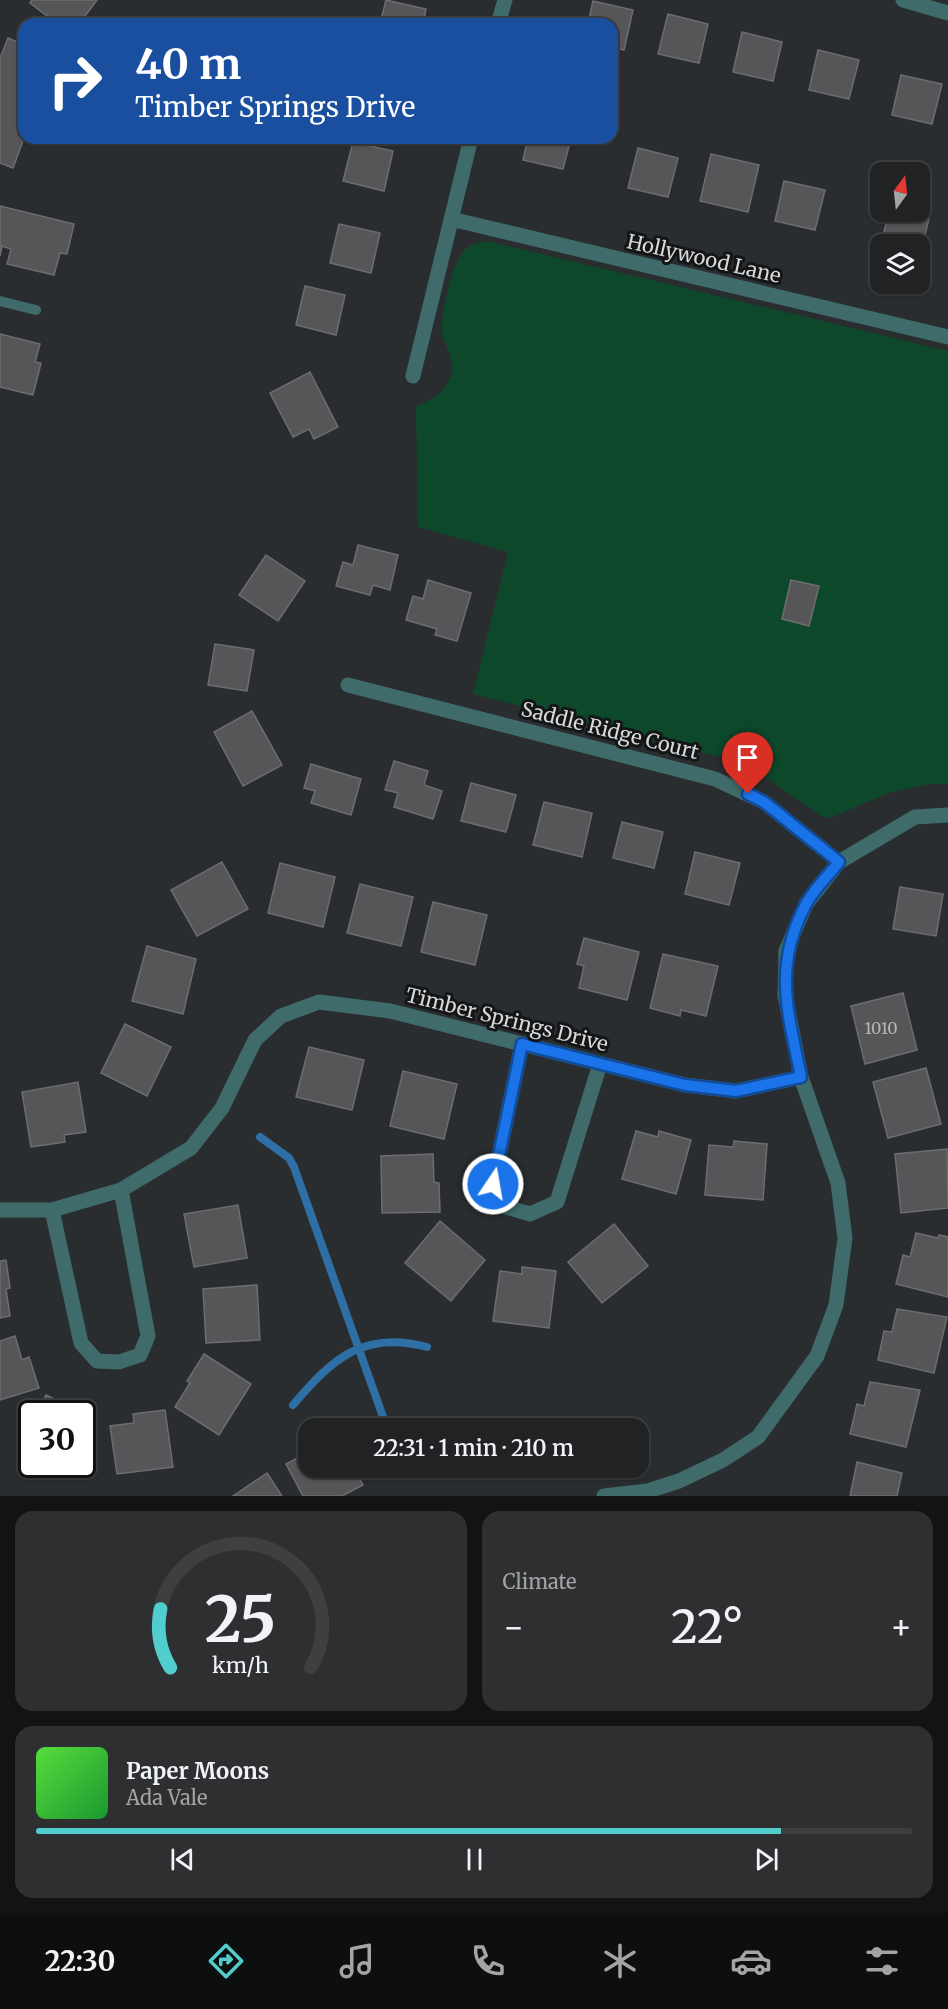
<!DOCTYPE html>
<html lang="en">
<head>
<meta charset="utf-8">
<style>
	body { margin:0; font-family:Merriweather,serif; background:#2d2f30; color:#f1f3f6; height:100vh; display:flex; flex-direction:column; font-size:22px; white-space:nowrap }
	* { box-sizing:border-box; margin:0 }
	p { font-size:20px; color:#a2a4a6 }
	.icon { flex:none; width:33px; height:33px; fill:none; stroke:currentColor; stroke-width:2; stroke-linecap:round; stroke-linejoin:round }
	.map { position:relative; height:1496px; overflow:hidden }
	.drawer { display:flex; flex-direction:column; gap:15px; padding:15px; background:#121313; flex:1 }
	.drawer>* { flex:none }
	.banner { position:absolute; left:18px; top:18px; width:600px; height:126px; border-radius:18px; box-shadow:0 2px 4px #0004,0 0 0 2px #3d3f41; background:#1a4fa0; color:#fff; overflow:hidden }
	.needle { width:39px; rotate:15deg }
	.fabs { position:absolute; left:870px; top:162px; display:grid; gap:12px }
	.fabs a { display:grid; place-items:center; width:60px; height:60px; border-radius:12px; background:#202223; box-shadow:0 2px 4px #0004,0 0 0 2px #3d3f41; font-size:30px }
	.speed { position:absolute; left:18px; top:1400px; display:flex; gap:12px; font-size:30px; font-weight:700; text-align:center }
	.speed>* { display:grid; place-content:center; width:78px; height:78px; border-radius:50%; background:#202223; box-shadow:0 2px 4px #0004,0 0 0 2px #3d3f41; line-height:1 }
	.speed .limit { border:3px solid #111; border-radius:9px; background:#fff; color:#111 }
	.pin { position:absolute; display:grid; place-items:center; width:51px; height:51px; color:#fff; margin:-62px -26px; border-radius:50% 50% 50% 0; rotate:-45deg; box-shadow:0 0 6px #0007 }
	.pin .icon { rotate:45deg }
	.me { position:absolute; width:66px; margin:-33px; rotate:12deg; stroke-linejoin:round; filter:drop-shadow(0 0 4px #0008) }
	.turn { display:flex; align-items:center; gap:21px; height:126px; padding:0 18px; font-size:27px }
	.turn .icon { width:78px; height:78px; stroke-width:2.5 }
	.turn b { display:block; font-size:42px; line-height:51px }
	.big { font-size:45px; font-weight:600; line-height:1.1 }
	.drawer .widget { flex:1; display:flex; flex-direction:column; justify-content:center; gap:9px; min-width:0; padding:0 21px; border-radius:18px; background:#2d2f30 }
	.drawer .dial { align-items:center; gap:0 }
	.dial svg { height:156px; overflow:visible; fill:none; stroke:#3d3f41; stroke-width:7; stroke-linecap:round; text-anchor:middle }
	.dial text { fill:#f1f3f6; stroke:none }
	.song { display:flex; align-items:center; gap:18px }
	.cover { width:72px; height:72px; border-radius:9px; background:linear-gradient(135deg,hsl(110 70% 55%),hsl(130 70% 35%)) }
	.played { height:6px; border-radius:3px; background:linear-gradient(90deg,#52cdcd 85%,#3d3f41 85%) }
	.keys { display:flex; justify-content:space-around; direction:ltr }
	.heat { display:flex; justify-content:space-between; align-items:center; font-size:33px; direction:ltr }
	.drawer .tiles { flex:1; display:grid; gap:15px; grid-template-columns:1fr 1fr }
	.widget:last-child { grid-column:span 2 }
	.trip { position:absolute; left:298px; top:1418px; width:351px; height:60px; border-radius:18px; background:#202223; box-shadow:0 2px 4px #0004,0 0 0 2px #3d3f41; font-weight:600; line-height:60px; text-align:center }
	.tabs { display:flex; height:96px; justify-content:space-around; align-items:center; background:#0d0e0e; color:#a2a4a6 }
	.tabs .icon { width:42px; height:42px }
	.tabs .current { color:#52cdcd }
	.tabs b { font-size:27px; color:#f1f3f6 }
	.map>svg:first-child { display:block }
	.green { fill:#0d482a }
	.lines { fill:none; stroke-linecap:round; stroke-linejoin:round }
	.stream { stroke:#2e70a6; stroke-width:8 }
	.building { fill:#565558; stroke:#6d6d70; stroke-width:1.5 }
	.lane { stroke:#3f6b6b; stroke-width:10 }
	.street { stroke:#3f6b6b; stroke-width:15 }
	.route-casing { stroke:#114b97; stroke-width:15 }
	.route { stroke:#1a73e8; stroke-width:10 }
	.labels { text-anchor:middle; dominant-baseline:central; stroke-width:6; stroke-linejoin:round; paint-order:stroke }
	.number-label { font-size:16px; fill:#b7b7ba }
	.street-label { font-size:20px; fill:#d7d8da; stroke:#141516 }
</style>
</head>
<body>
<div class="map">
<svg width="948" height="1496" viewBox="0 0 948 1496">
	<rect width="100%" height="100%" fill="#2a2d2f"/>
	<!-- green -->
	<path class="green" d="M487 241 948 351V784H931L891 792 830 818 820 815 746 764 473 694 508 552 418 527 416 406C439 399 458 382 450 355 447 346 442 338 442 328 442 311 452 260 466 249 472 244 479 242 487 241Z"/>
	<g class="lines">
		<!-- stream -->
		<g class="stream">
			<path d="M260 1137 289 1158 294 1167 387 1428"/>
			<path d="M293 1405C332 1359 363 1330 427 1347"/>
		</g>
	</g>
	<!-- building -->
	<g class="building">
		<path d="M32 0H97L79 24H46L43 22 47 16 30 3Z"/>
		<path d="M386 0 426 9 423 24H380Z"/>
		<path d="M593 1 633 10 624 50 612 47V24H588Z"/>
		<path d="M668 14 708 24 699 63 658 54Z"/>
		<path d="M742 32 782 42 773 81 733 72Z"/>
		<path d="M8 38 24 45V138L13 168 0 163V58Z"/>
		<path d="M818 50 859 60 849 99 809 90Z"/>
		<path d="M901 75 942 84 932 124 892 115Z"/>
		<path d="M528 138H571L563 169 523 160Z"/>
		<path d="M353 142 393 151 384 191 343 181Z"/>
		<path d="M638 148 678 158 668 197 628 188Z"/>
		<path d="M711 154 759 165 748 212 700 201Z"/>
		<path d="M784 181 825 190 815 230 775 221Z"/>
		<path d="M0 206 74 224 67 254 60 253 54 275 7 264 11 249 2 246 0 256Z"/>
		<path d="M889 212H902L929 218 920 257V244H881Z"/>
		<path d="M339 224 380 233 371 273 330 263Z"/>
		<path d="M305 286 345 295 336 335 296 325Z"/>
		<path d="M0 334 40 344 35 362 41 363 33 395 0 387Z"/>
		<path d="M310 372 338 427 314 439 309 429 293 437 270 393Z"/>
		<path d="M358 545 398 555 390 590 373 585 370 595 336 586 343 562 353 565Z"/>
		<path d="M266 555 305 581 278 621 239 595Z"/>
		<path d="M428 580 471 593 457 641 435 635 437 629 406 620 413 596 423 599Z"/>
		<path d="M791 580 819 586 809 626 782 619Z"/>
		<path d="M215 644 254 650 247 691 208 685Z"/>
		<path d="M252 711 282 765 243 786 214 732Z"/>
		<path d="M394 761 428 771 424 785 442 791 433 819 394 807 398 793 385 790Z"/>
		<path d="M311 764 361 779 351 815 311 803 315 791 304 788Z"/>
		<path d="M471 783 516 795 506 832 461 821Z"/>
		<path d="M544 802 592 813 582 857 533 845Z"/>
		<path d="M622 822 663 832 654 868 613 858Z"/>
		<path d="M695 852 740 863 729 905 685 894Z"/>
		<path d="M222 862 248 909 197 936 171 890Z"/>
		<path d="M280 863 335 877 323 927 268 913Z"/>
		<path d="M360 884 413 897 401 946 347 933Z"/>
		<path d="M900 887 943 894 936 936 893 929Z"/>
		<path d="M433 902 487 915 475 965 421 952Z"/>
		<path d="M584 938 639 952 627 1000 579 988 584 966 577 964Z"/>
		<path d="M147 946 196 959 183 1014 132 1001Z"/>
		<path d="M663 954 718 966 706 1016 681 1010 680 1016 650 1008Z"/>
		<path d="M903 993 917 1050 865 1064 851 1006Z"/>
		<path d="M125 1024 171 1047 147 1096 101 1073Z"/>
		<path d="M309 1047 364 1060 352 1110 296 1097Z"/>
		<path d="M926 1068 941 1124 888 1138 873 1082Z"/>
		<path d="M403 1071 457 1084 444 1139 390 1126Z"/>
		<path d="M78 1082 86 1132 64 1135 65 1142 31 1147 22 1092Z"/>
		<path d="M636 1131 658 1137 659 1131 691 1140 676 1194 622 1179Z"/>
		<path d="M734 1141 767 1144 763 1200 705 1195 709 1145 733 1147Z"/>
		<path d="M947 1149 948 1208 901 1213 895 1154Z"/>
		<path d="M433 1154 434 1182 439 1183 440 1212 382 1213 381 1156Z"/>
		<path d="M238 1205 247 1258 194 1267 184 1214Z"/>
		<path d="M440 1221 485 1260 451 1301 405 1263Z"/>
		<path d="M614 1224 648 1266 602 1303 568 1262Z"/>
		<path d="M916 1233 938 1238 939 1235 948 1237V1297L896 1284 903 1255 910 1257Z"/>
		<path d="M6 1260 10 1288 6 1289 10 1316 0 1318V1261Z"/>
		<path d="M522 1267 556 1271 549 1328 493 1321 500 1271 522 1274Z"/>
		<path d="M257 1285 260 1340 206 1343 203 1289Z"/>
		<path d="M897 1309 947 1317 934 1373 878 1360 884 1331 892 1332Z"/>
		<path d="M15 1336 22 1360 29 1357 39 1388 0 1400V1341Z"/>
		<path d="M204 1354 251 1384 219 1435 175 1407 190 1383 187 1381Z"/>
		<path d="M870 1382 920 1390 906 1447 850 1434 857 1404 864 1406Z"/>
		<path d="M46 1395 72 1408 70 1413H37Z"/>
		<path d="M165 1410 173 1467 117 1474 110 1426 134 1423 133 1414Z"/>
		<path d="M82 1420 92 1424 82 1443Z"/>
		<path d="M32 1424V1451L21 1446Z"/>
		<path d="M309 1452V1467H353L363 1485 342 1496H303L286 1464Z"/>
		<path d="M857 1462 902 1473 897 1496H850Z"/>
		<path d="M267 1473 282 1496H233Z"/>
	</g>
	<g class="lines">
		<!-- lane -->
		<path class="lane" d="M0 301 36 310"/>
		<!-- street -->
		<g class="street">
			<path d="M903 0 948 13"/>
			<path d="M498 24 505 0"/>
			<path d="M451 219 948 337"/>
			<path d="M413 376 471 138"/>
			<path d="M348 685 715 779 764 802 839 862"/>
			<path d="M522 1044 493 1184 503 1206 530 1214 557 1202 600 1064"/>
			<path d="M0 1210H52L121 1190 191 1148 222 1108 255 1040 281 1016 319 1002 390 1011 685 1085 736 1091 801 1077"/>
			<path d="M52 1210 81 1343 97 1361 119 1362 140 1355 148 1336 121 1190"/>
			<path d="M604 1496 648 1491 679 1481 723 1460 758 1437 817 1356 836 1305 845 1238 838 1183 801 1077 785 995 786 951 806 904 839 862 915 817 948 815"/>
		</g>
	</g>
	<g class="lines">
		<!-- route casing -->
		<g class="route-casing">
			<path id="route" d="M493 1184 522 1044 685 1085 736 1091 801 1077C788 1012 773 968 805 906 813 890 828 876 839 862L764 802 748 794"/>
		</g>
		<!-- route -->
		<use href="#route" class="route"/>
	</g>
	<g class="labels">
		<!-- number labels -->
		<g class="number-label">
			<text x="881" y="1028">1010</text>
		</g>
		<!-- street labels -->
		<g class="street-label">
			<text transform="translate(704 258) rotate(13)">Hollywood Lane</text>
			<text transform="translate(610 730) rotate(14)">Saddle Ridge Court</text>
			<text transform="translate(507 1019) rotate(14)">Timber Springs Drive</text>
		</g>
	</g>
</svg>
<div class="fabs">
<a><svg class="needle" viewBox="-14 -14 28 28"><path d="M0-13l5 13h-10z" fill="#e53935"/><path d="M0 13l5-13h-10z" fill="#a2a4a6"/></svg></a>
<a><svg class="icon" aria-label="layers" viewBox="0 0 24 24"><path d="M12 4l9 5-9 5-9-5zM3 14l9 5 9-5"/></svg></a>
</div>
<div class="speed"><div class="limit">30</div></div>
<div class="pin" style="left:748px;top:794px;background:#d93025"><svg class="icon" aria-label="arrive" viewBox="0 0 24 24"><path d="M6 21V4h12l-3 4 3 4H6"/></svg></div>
<svg class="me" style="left:493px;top:1184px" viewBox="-20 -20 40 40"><circle r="17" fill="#1a73e8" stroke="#fff" stroke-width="3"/><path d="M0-11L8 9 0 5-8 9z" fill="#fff"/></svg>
<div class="trip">22:31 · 1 min · 210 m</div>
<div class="banner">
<div class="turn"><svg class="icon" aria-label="right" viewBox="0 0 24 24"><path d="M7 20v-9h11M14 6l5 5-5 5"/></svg><div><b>40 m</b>Timber Springs Drive</div></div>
</div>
</div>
<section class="drawer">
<div class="tiles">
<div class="widget dial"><svg viewBox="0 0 100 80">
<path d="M14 69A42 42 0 1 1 86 69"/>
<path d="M14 69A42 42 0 0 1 9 39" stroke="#52cdcd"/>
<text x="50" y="56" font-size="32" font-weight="700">25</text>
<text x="50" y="72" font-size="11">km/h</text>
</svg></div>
<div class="widget"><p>Climate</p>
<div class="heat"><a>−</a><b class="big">22°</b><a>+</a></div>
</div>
<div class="widget">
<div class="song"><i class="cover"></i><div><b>Paper Moons</b><p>Ada Vale</p></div></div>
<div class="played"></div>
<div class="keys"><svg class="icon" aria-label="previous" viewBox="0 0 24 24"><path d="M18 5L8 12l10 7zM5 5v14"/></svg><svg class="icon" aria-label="pause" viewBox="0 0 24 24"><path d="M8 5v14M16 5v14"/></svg><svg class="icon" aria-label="next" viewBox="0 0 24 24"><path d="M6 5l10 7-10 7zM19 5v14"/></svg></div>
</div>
</div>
</section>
<nav class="tabs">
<b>22:30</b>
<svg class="icon current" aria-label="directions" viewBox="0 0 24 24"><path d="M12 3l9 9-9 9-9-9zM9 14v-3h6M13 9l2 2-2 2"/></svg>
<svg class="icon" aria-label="music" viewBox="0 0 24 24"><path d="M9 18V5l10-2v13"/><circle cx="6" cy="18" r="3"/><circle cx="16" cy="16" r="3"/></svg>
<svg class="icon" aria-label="phone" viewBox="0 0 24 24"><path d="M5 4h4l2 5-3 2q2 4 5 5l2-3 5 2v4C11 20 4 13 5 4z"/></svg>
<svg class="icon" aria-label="climate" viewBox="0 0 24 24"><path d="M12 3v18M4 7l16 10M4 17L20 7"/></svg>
<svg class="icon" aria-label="car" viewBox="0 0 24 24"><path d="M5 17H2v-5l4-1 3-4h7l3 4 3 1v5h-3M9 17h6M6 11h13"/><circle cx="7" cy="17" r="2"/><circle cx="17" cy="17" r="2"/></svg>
<svg class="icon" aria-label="filters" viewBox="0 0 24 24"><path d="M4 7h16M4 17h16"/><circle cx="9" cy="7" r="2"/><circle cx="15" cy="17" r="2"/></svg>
</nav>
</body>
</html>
